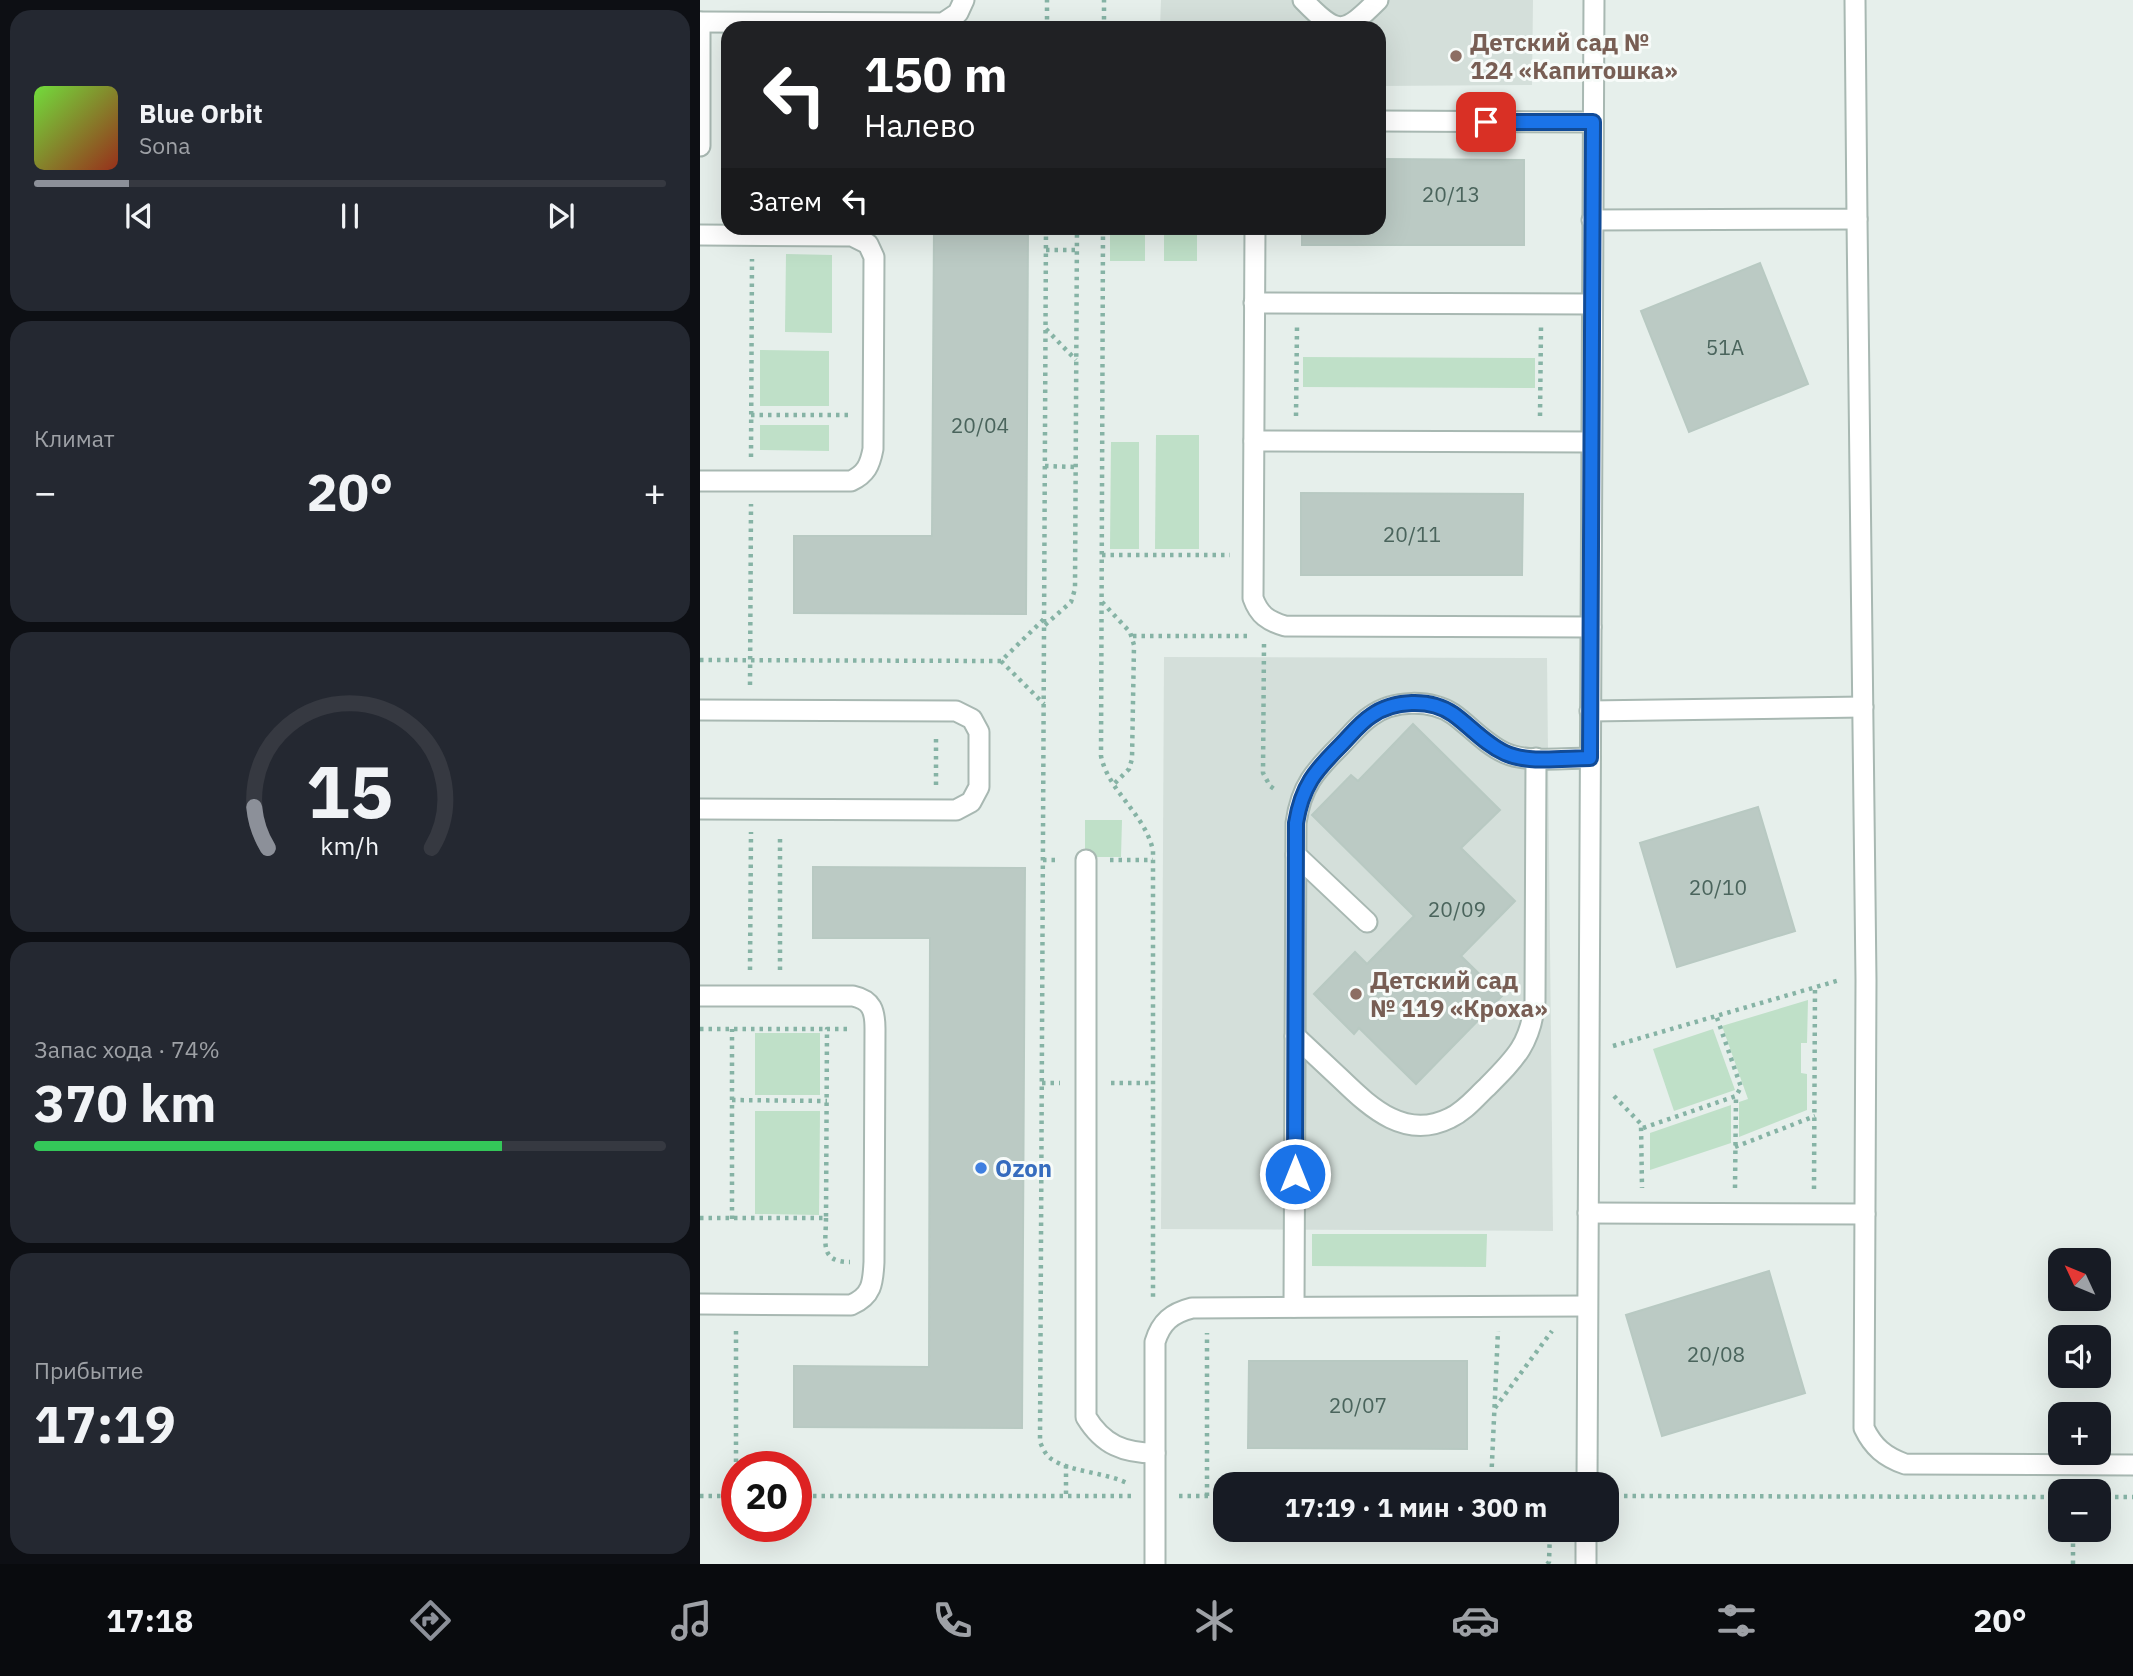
<!DOCTYPE html>
<html lang="ru">
<head>
<meta charset="utf-8">
<style>
	body { margin:0; font-family:"IBM Plex Sans",sans-serif; background:#242831; color:#f1f3f6; height:100vh; display:flex; flex-direction:column; font-size:26px; white-space:nowrap }
	* { box-sizing:border-box; margin:0 }
	p { font-size:23px; color:#9ea1a6 }
	.icon { flex:none; width:38px; height:38px; fill:none; stroke:currentColor; stroke-width:2; stroke-linecap:round; stroke-linejoin:round }
	.map { position:relative; flex:1; overflow:hidden }
	.panel { display:flex; flex-direction:column; gap:10px; padding:10px; background:#0d0f14; width:700px }
	.panel>* { flex:none }
	.hud { position:absolute; left:21px; top:21px; width:665px; height:214px; border-radius:21px; box-shadow:0 7px 28px #0002; background:#202124; color:#fff; overflow:hidden }
	.needle { width:46px; rotate:314deg }
	.controls { position:absolute; left:1348px; top:1248px; display:grid; gap:14px }
	.controls a { display:grid; place-items:center; width:63px; height:63px; border-radius:14px; background:#171b24; box-shadow:0 7px 28px #0002; font-size:35px }
	.speed { position:absolute; left:21px; top:1451px; display:flex; gap:14px; font-size:35px; font-weight:700; text-align:center }
	.speed>* { display:grid; place-content:center; width:91px; height:91px; border-radius:50%; background:#171b24; box-shadow:0 7px 28px #0002; line-height:1 }
	.speed .limit { border:10px solid #d22; background:#fff; color:#111 }
	.pin { position:absolute; display:grid; place-items:center; width:60px; height:60px; color:#fff; margin:-30px; border-radius:14px; box-shadow:0 4px 10px #0006 }
	.me { position:absolute; width:77px; margin:-38px; rotate:0deg; stroke-linejoin:round; filter:drop-shadow(0 0 5px #0008) }
	.turn { display:flex; align-items:center; gap:24px; height:147px; padding:0 28px; font-size:32px }
	.turn .icon { width:91px; height:91px; stroke-width:2.5 }
	.turn b { display:block; font-size:49px; line-height:60px }
	.then { display:flex; align-items:center; height:66px; padding:0 28px; background:#0003; gap:14px; font-size:26px }
	.big { font-size:52px; font-weight:800; line-height:1.1 }
	.panel .tile { flex:1; display:flex; flex-direction:column; justify-content:center; gap:10px; min-width:0; padding:0 24px; border-radius:21px; background:#242831 }
	.panel .dial { align-items:center; gap:0 }
	.dial svg { height:182px; overflow:visible; fill:none; stroke:#363941; stroke-width:7; stroke-linecap:round; text-anchor:middle }
	.dial text { fill:#f1f3f6; stroke:none }
	.song { display:flex; align-items:center; gap:21px }
	.cover { width:84px; height:84px; border-radius:10px; background:linear-gradient(135deg,hsl(100 70% 55%),hsl(10 70% 35%)) }
	.played { height:7px; border-radius:4px; background:linear-gradient(90deg,#8c9099 15%,#363941 15%) }
	.keys { display:flex; justify-content:space-around; direction:ltr }
	.heat { display:flex; justify-content:space-between; align-items:center; font-size:38px; direction:ltr }
	.charge { height:10px; border-radius:5px; background:linear-gradient(90deg,#34c759 74%,#363941 0) }
	.trip { position:absolute; left:513px; top:1472px; width:406px; height:70px; border-radius:21px; background:#171b24; box-shadow:0 7px 28px #0002; font-weight:800; line-height:70px; text-align:center }
	.tabs { display:flex; height:112px; justify-content:space-around; align-items:center; background:#090b0e; color:#9ea1a6 }
	.tabs .icon { width:49px; height:49px }
	.tabs .current { color:#8c9099 }
	.tabs b { font-size:32px; color:#f1f3f6 }
	main { display:flex; flex:1; min-height:0 }
	.map>svg:first-child { display:block }
	.built { fill:#d4dfda }
	.green { fill:#bfe0c8 }
	.building { fill:#bbcac4; stroke:#b8c9c2; stroke-width:2 }
	.lines { fill:none; stroke-linecap:round; stroke-linejoin:round }
	.lane-casing { stroke:#a8b8b2; stroke-width:23 }
	.path { stroke:#86b3a5; stroke-width:4.5; stroke-dasharray:3.5 5; stroke-linecap:butt }
	.lane { stroke:#fff; stroke-width:19 }
	.route-casing { stroke:#114b97; stroke-width:18 }
	.route { stroke:#1a73e8; stroke-width:12 }
	.education-dot { fill:#8d6e63; stroke:#f7fbf9; stroke-width:2.5 }
	.shop-dot { fill:#3f7fe0; stroke:#f7fbf9; stroke-width:2.5 }
	.labels { text-anchor:middle; dominant-baseline:central; stroke-width:6; stroke-linejoin:round; paint-order:stroke }
	.number-label { font-size:21px; fill:#4a645c }
	.education-label { font-size:24px; font-weight:bold; fill:#785e54; stroke:#f7fbf9; text-anchor:start }
	.shop-label { font-size:24px; font-weight:bold; fill:#366cbe; stroke:#f7fbf9; text-anchor:start }
</style>
</head>
<body>
<main>
<section class="panel">
<div class="tile">
<div class="song"><i class="cover"></i><div><b>Blue Orbit</b><p>Sona</p></div></div>
<div class="played"></div>
<div class="keys"><svg class="icon" aria-label="previous" viewBox="0 0 24 24"><path d="M18 5L8 12l10 7zM5 5v14"/></svg><svg class="icon" aria-label="pause" viewBox="0 0 24 24"><path d="M8 5v14M16 5v14"/></svg><svg class="icon" aria-label="next" viewBox="0 0 24 24"><path d="M6 5l10 7-10 7zM19 5v14"/></svg></div>
</div>
<div class="tile"><p>Климат</p>
<div class="heat"><a>−</a><b class="big">20°</b><a>+</a></div>
</div>
<div class="tile dial"><svg viewBox="0 0 100 80">
<path d="M14 69A42 42 0 1 1 86 69"/>
<path d="M14 69A42 42 0 0 1 8 51" stroke="#8c9099"/>
<text x="50" y="56" font-size="32" font-weight="700">15</text>
<text x="50" y="72" font-size="11">km/h</text>
</svg></div>
<div class="tile"><p>Запас хода · 74%</p><b class="big">370 km</b><div class="charge"></div></div>
<div class="tile"><p>Прибытие</p><b class="big">17:19</b></div>
</section>
<div class="map">
<svg width="1433" height="1564" viewBox="0 0 1433 1564">
	<rect width="100%" height="100%" fill="#e6efeb"/>
	<!-- built -->
	<g class="built">
		<path d="M461 0H833L832 85 679 86V28H460Z"/>
		<path d="M464 657 847 658 853 1231 461 1229Z"/>
	</g>
	<!-- green -->
	<g class="green">
		<rect x="410" y="228" width="35" height="33"/>
		<rect x="464" y="228" width="33" height="33"/>
		<path d="M86 254 132 255V333L85 332Z"/>
		<path d="M60 350 129 351V406H60Z"/>
		<path d="M603 357 835 358V388L603 387Z"/>
		<path d="M60 425H129V451L60 450Z"/>
		<path d="M456 435H499V549H455Z"/>
		<path d="M411 442H439V549H410Z"/>
		<path d="M385 820H422L421 857H385Z"/>
		<path d="M1108 1000 1107 1043H1101V1073L1107 1074V1110L1039 1137V1102L1048 1099 1022 1026Z"/>
		<path d="M1013 1029 1035 1090 974 1111 953 1049Z"/>
		<rect x="55" y="1033" width="65" height="62"/>
		<path d="M1031 1105V1143L950 1170V1133Z"/>
		<path d="M55 1111H120L119 1215 55 1214Z"/>
		<path d="M612 1234H787L786 1267 612 1266Z"/>
	</g>
	<!-- building -->
	<g class="building">
		<path d="M679 159 824 160V245H602V228H679Z"/>
		<path d="M234 228H328L326 614 94 613V536H232Z"/>
		<path d="M1060 263 1108 384 989 432 941 311Z"/>
		<path d="M601 493 823 494 822 575H601Z"/>
		<path d="M713 724 800 810 761 848 815 901 761 956 802 996 716 1084 659 1028 654 1034 614 994 655 952 667 964 714 916 612 815 651 775 658 781Z"/>
		<path d="M1058 807 1095 931 977 967 940 843Z"/>
		<path d="M113 867 325 868 322 1428 94 1427V1366L229 1367 230 938H113Z"/>
		<path d="M1069 1271 1105 1393 962 1436 926 1315Z"/>
		<path d="M549 1361H767V1449L548 1448Z"/>
	</g>
	<g class="lines">
		<!-- lane casing -->
		<g class="lane-casing">
			<g id="lane">
				<path d="M603 0C638 36 643 35 678 0"/>
				<path d="M0 22 243 23 258 13 264 0"/>
				<path d="M0 22V146"/>
				<path d="M679 121 893 122"/>
				<path d="M1157 219 1166 980 1164 1428C1173 1447 1185 1457 1205 1464L1433 1465"/>
				<path d="M892 220 1157 219 1155 0"/>
				<path d="M555 228 553 598C559 615 568 621 585 626L891 627"/>
				<path d="M0 235 152 236 168 244 174 257 173 449C170 465 166 474 151 481H0"/>
				<path d="M554 303 892 304"/>
				<path d="M554 441 891 442"/>
				<path d="M0 710 256 711 272 719 279 732V787L271 802 256 810 0 809"/>
				<path d="M890 711 1163 707"/>
				<path d="M596 855 667 922"/>
				<path d="M386 860V1417C403 1445 424 1453 455 1453"/>
				<path d="M0 996H153C172 1000 175 1011 175 1029L174 1262C173 1283 172 1296 151 1305L0 1304"/>
				<path d="M595 1036C611 1051 627 1066 642 1080 672 1109 706 1140 750 1118 765 1111 775 1098 787 1087 816 1058 831 1043 835 1001L836 758"/>
				<path d="M888 1213 1165 1214"/>
				<path d="M594 1307 596 823C601 786 615 771 640 746 650 736 660 723 671 716 693 700 730 699 753 714 770 726 785 744 805 753 827 763 866 758 890 758"/>
				<path d="M887 1484 894 0"/>
				<path d="M455 1564V1342C461 1322 472 1313 492 1308L887 1306"/>
				<path d="M886 1564V1530"/>
			</g>
		</g>
		<!-- path -->
		<g class="path">
			<path d="M347 28V0"/>
			<path d="M404 28V0"/>
			<path d="M346 228 340 1442C343 1449 346 1456 353 1460 371 1472 405 1472 429 1484"/>
			<path d="M403 228 401 756C408 791 446 815 453 851V1300"/>
			<path d="M346 250H377"/>
			<path d="M346 329 376 360"/>
			<path d="M51 415H148"/>
			<path d="M596 416 597 327"/>
			<path d="M840 416 841 327"/>
			<path d="M51 457 52 259"/>
			<path d="M345 466 376 467"/>
			<path d="M402 555H530"/>
			<path d="M402 602 430 632 434 645 432 759 429 769 414 784"/>
			<path d="M345 625 371 602 375 589 377 228"/>
			<path d="M433 636H549"/>
			<path d="M564 644 563 773 570 786 577 791"/>
			<path d="M0 660 301 661 344 619"/>
			<path d="M301 661 344 704"/>
			<path d="M50 685 51 504"/>
			<path d="M236 785V734"/>
			<path d="M343 860H360"/>
			<path d="M410 860H453"/>
			<path d="M50 970 51 832"/>
			<path d="M80 970V835"/>
			<path d="M0 1029H127"/>
			<path d="M913 1046 1140 980"/>
			<path d="M342 1083H360"/>
			<path d="M411 1083H452"/>
			<path d="M914 1096 941 1124 942 1188"/>
			<path d="M32 1100 127 1101"/>
			<path d="M943 1128 1036 1096 1041 1087 1016 1015"/>
			<path d="M1035 1147 1115 1116"/>
			<path d="M1035 1188 1036 1096"/>
			<path d="M1114 1189 1115 986"/>
			<path d="M0 1218H126L127 1029H150"/>
			<path d="M126 1218C126 1243 119 1262 150 1262"/>
			<path d="M32 1219V1029"/>
			<path d="M795 1408 852 1331"/>
			<path d="M366 1465V1496"/>
			<path d="M791 1484 798 1331"/>
			<path d="M0 1496H37"/>
			<path d="M36 1496V1329"/>
			<path d="M96 1496H431"/>
			<path d="M479 1496H525"/>
			<path d="M507 1496V1333"/>
			<path d="M907 1496 1360 1497"/>
			<path d="M1398 1497H1433"/>
			<path d="M847 1564 849 1562 850 1530"/>
			<path d="M1373 1564V1530"/>
		</g>
		<!-- lane -->
		<use href="#lane" class="lane"/>
	</g>
	<g class="lines">
		<!-- route casing -->
		<g class="route-casing">
			<path id="route" d="M595 1174 596 823C602 786 615 771 640 746 650 736 660 723 671 716 693 700 730 698 753 714 770 726 785 744 805 753 829 764 864 758 890 758L893 122H786"/>
		</g>
		<!-- route -->
		<use href="#route" class="route"/>
	</g>
	<!-- markers -->
	<g class="education-dot">
		<circle cx="756" cy="56" r="7"/>
		<circle cx="656" cy="994" r="7"/>
	</g>
	<circle class="shop-dot" cx="281" cy="1168" r="7"/>
	<g class="labels">
		<!-- number labels -->
		<g class="number-label">
			<text x="751" y="194">20/13</text>
			<text x="1025" y="347">51А</text>
			<text x="280" y="425">20/04</text>
			<text x="712" y="534">20/11</text>
			<text x="1018" y="887">20/10</text>
			<text x="757" y="909">20/09</text>
			<text x="1016" y="1354">20/08</text>
			<text x="658" y="1405">20/07</text>
		</g>
		<!-- education labels -->
		<g class="education-label">
			<text x="770" y="42">Детский сад №<tspan x="770" dy="28">124 «Капитошка»</tspan></text>
			<text x="670" y="980">Детский сад<tspan x="670" dy="28">№ 119 «Кроха»</tspan></text>
		</g>
		<!-- shop labels -->
		<g class="shop-label">
			<text x="295" y="1168">Ozon</text>
		</g>
	</g>
</svg>
<div class="controls">
<a><svg class="needle" viewBox="-14 -14 28 28"><path d="M0-13l5 13h-10z" fill="#e53935"/><path d="M0 13l5-13h-10z" fill="#9ea1a6"/></svg></a>
<a><svg class="icon" aria-label="sound" viewBox="0 0 24 24"><path d="M4 9h4l5-4v14l-5-4H4zM17 9q2 3 0 6"/></svg></a>
<a>+</a>
<a>−</a>
</div>
<div class="speed"><div class="limit">20</div></div>
<div class="pin" style="left:786px;top:122px;background:#d93025"><svg class="icon" aria-label="arrive" viewBox="0 0 24 24"><path d="M6 21V4h12l-3 4 3 4H6"/></svg></div>
<svg class="me" style="left:595px;top:1174px" viewBox="-20 -20 40 40"><circle r="17" fill="#1a73e8" stroke="#fff" stroke-width="3"/><path d="M0-11L8 9 0 5-8 9z" fill="#fff"/></svg>
<div class="trip">17:19 · 1 мин · 300 m</div>
<div class="hud">
<div class="turn"><svg class="icon" aria-label="left" viewBox="0 0 24 24"><path d="M17 20v-9H6M10 6l-5 5 5 5"/></svg><div><b>150 m</b>Налево</div></div>
<div class="then">Затем<svg class="icon" aria-label="left" viewBox="0 0 24 24"><path d="M17 20v-9H6M10 6l-5 5 5 5"/></svg></div>
</div>
</div>
</main>
<nav class="tabs">
<b>17:18</b>
<svg class="icon current" aria-label="directions" viewBox="0 0 24 24"><path d="M12 3l9 9-9 9-9-9zM9 14v-3h6M13 9l2 2-2 2"/></svg>
<svg class="icon" aria-label="music" viewBox="0 0 24 24"><path d="M9 18V5l10-2v13"/><circle cx="6" cy="18" r="3"/><circle cx="16" cy="16" r="3"/></svg>
<svg class="icon" aria-label="phone" viewBox="0 0 24 24"><path d="M5 4h4l2 5-3 2q2 4 5 5l2-3 5 2v4C11 20 4 13 5 4z"/></svg>
<svg class="icon" aria-label="climate" viewBox="0 0 24 24"><path d="M12 3v18M4 7l16 10M4 17L20 7"/></svg>
<svg class="icon" aria-label="car" viewBox="0 0 24 24"><path d="M5 17H2v-5l4-1 3-4h7l3 4 3 1v5h-3M9 17h6M6 11h13"/><circle cx="7" cy="17" r="2"/><circle cx="17" cy="17" r="2"/></svg>
<svg class="icon" aria-label="filters" viewBox="0 0 24 24"><path d="M4 7h16M4 17h16"/><circle cx="9" cy="7" r="2"/><circle cx="15" cy="17" r="2"/></svg>
<b>20°</b>
</nav>
</body>
</html>
